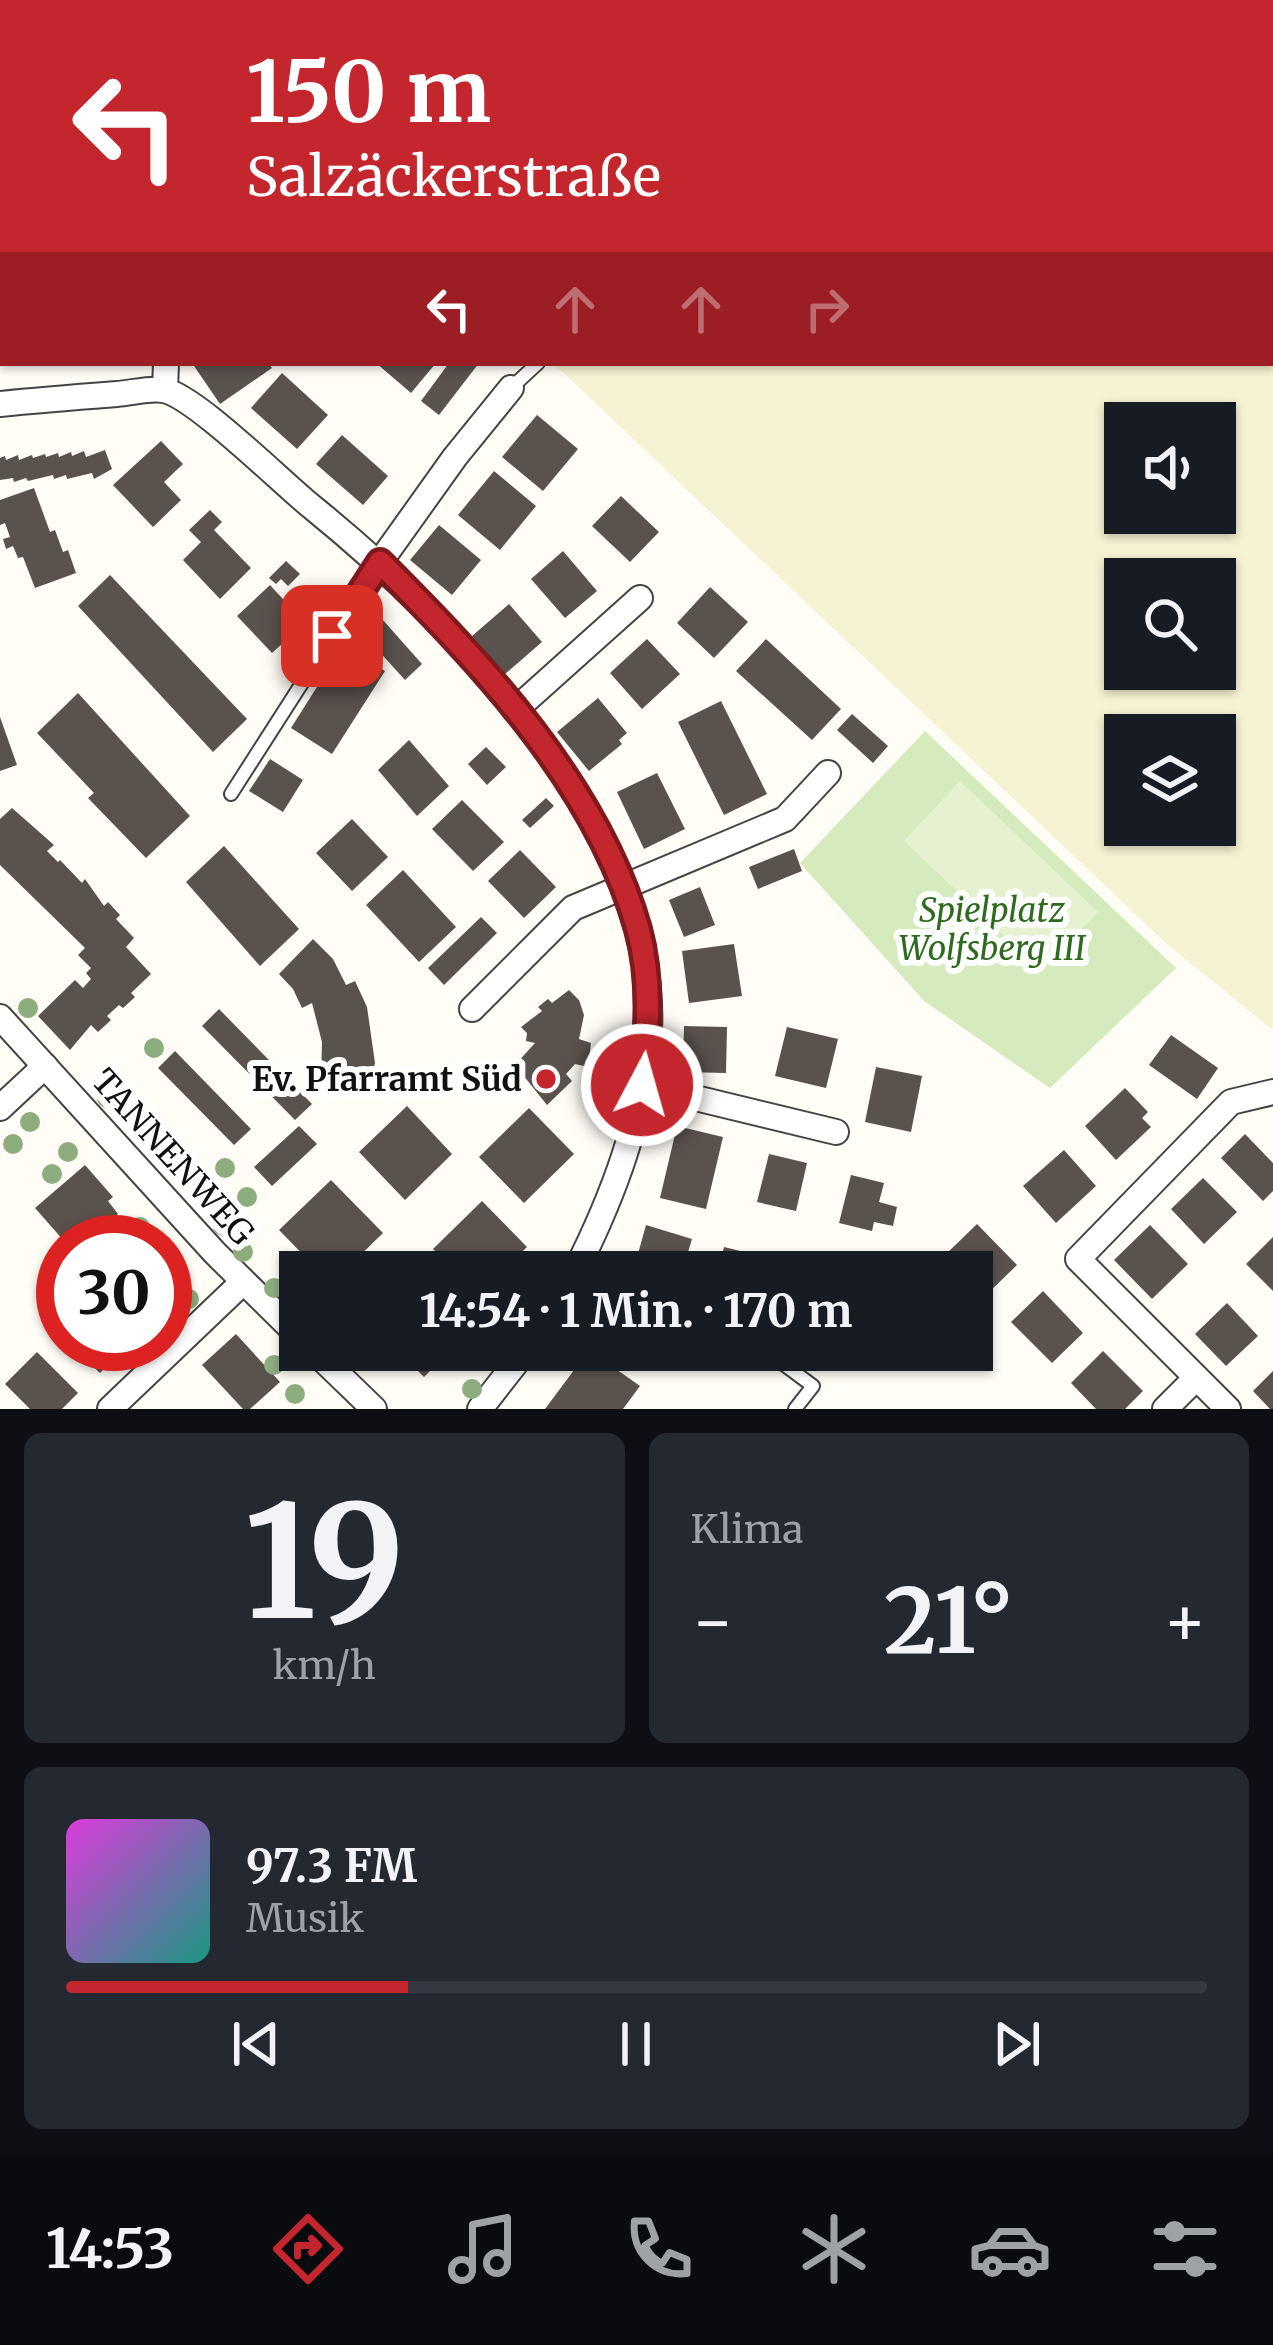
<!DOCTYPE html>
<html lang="de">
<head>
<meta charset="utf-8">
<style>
	body { margin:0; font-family:Merriweather,serif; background:#242831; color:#f1f3f6; height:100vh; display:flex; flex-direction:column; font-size:45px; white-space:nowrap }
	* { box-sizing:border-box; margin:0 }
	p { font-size:39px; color:#9ea1a6 }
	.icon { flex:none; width:66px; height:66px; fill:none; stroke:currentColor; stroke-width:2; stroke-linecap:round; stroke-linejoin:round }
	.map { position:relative; height:1409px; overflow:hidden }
	.sheet { display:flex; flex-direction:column; gap:24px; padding:24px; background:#0d0f14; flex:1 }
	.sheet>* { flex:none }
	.banner { position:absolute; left:0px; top:0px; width:1275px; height:366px; box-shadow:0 3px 9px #0004; background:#c4262e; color:#fff; overflow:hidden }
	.tools { position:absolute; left:1104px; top:402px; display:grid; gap:24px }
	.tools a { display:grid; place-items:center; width:132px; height:132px; border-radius:0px; background:#171b24; box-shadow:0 3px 9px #0004; font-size:60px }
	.speed { position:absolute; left:36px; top:1215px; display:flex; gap:24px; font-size:60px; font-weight:700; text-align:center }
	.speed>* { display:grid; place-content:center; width:156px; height:156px; border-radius:50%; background:#171b24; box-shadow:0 3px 9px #0004; line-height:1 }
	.speed .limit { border:18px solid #d22; background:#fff; color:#111 }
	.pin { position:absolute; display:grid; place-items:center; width:102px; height:102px; color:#fff; margin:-51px; border-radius:24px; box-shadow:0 6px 18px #0006 }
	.me { position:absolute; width:132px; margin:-66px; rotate:6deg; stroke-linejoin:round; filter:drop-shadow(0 0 9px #0008) }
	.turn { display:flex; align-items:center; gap:42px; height:252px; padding:0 48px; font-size:54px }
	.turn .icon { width:156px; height:156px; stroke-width:2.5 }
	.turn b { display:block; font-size:84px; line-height:102px }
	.lanes { display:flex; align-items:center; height:114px; padding:0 48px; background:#0003; justify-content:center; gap:60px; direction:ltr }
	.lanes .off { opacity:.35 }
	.big { font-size:90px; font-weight:700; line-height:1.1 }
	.sheet .widget { flex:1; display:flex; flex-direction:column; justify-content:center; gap:18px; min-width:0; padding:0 42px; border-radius:18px; background:#242831 }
	.sheet .dial { align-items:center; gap:0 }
	.dial b { font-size:156px; line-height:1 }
	.song { display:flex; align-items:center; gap:36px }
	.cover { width:144px; height:144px; border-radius:18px; background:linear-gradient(135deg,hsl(300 70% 55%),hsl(170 70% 35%)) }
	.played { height:12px; border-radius:6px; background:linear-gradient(90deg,#c4262e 30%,#363941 30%) }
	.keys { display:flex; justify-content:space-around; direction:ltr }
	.heat { display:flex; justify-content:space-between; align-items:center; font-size:66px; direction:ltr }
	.sheet .tiles { flex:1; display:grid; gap:24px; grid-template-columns:1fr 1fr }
	.widget:last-child { grid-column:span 2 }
	.trip { position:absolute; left:279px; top:1251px; width:714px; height:120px; border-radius:0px; background:#171b24; box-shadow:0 3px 9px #0004; font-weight:700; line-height:120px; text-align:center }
	.dock { display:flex; height:192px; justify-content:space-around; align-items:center; background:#090b0e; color:#9ea1a6 }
	.dock .icon { width:84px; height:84px }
	.dock .current { color:#c4262e }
	.dock b { font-size:54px; color:#f1f3f6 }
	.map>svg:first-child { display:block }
	.farmland { fill:#f6f3d4; fill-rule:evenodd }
	.green { fill:#d5ebbd }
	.pitch { fill:#e6f2cf }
	.building { fill:#5a524d }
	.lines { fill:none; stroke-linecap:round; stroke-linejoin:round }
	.service-casing { stroke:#444; stroke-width:16 }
	.minor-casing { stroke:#444; stroke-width:28 }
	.service { stroke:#fff; stroke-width:12 }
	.minor { stroke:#fff; stroke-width:24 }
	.tree { fill:#8dad7f }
	.route-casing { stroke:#7f191e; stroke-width:30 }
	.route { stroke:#c4262e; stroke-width:21 }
	.poi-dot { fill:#c4262e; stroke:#fff; stroke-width:4.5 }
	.labels { text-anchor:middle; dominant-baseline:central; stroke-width:12; stroke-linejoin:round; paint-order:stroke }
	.park-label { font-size:33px; font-style:italic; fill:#2f6b1f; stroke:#fff }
	.poi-label { font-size:33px; font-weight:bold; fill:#111; stroke:#fff; text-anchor:end }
	.street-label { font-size:33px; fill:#111; stroke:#fff }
</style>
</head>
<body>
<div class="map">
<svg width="1273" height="1409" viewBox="0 0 1273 1409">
	<rect width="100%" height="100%" fill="#fffdf5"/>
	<!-- farmland -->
	<path class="farmland" d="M141 0H1273V1030L1169 946 553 363H1272V3ZM1125 423H1215V513H1125ZM1125 579H1215V669H1125ZM1125 735H1215V825H1125Z"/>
	<!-- green -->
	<path class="green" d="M925 731 1176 968 1050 1088 924 1001 800 863Z"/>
	<!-- pitch -->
	<path class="pitch" d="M960 781 1098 912 1042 971 904 841Z"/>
	<!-- building -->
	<g class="building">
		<path d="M192 363H269L272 368 220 404Z"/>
		<path d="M376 363H436L411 393Z"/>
		<path d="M449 363H479L439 415 421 401Z"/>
		<path d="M282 373 328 415 297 449 251 408Z"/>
		<path d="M537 415 578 449 543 491 502 457Z"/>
		<path d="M342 435 388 476 363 505 316 464Z"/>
		<path d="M161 441 183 464 164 482 181 500 153 527 113 485Z"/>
		<path d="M105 450 112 469 94 479 92 473 67 479 66 475 54 479 53 475 28 481 26 478 14 482 13 478 0 480V458L5 456 6 460 18 455 19 460 32 455 33 458 45 454 46 457 58 453 59 457 71 452 72 456 84 451 86 457Z"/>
		<path d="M494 471 536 506 500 550 458 515Z"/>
		<path d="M34 488 50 532 55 530 63 552 68 550 76 573 35 588 23 557 18 558 13 546 6 549 3 539 10 537 5 523 0 525V500Z"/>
		<path d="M621 496 659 532 630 562 592 526Z"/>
		<path d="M210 510 222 522 214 530 251 568 220 599 183 560 201 542 189 530Z"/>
		<path d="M439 525 481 560 452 595 410 560Z"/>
		<path d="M563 551 597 591 565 618 531 579Z"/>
		<path d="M286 561 300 574 288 586 281 579 276 584 269 578Z"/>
		<path d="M110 575 247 719 213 752 78 606Z"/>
		<path d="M270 585 305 623 272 653 237 616Z"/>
		<path d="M710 587 748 622 714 658 677 623Z"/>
		<path d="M509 604 542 642 505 674 472 636Z"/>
		<path d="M374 610 422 664 405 680 356 626Z"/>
		<path d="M647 639 680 674 642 709 610 673Z"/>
		<path d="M766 639 841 709 812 740 736 671Z"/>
		<path d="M344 644 385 671 332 754 291 728Z"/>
		<path d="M78 693 190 816 146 858 88 798 94 793 37 733Z"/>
		<path d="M598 698 627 733 619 740 622 744 589 771 557 732Z"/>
		<path d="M721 701 767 794 724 815 678 722Z"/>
		<path d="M852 714 888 746 873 763 837 730Z"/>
		<path d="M0 717 17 765 0 771Z"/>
		<path d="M409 740 449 786 417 816 378 770Z"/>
		<path d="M486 747 506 767 487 785 468 764Z"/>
		<path d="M270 759 303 780 283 812 249 791Z"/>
		<path d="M657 773 685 829 644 849 617 792Z"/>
		<path d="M546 798 554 806 530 828 522 820Z"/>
		<path d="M462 800 504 842 473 871 432 829Z"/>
		<path d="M12 808 54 845 47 851 58 862 60 860 82 883 85 879 104 906 108 902 120 915 116 919 134 938 126 947 151 974 131 993 135 997 123 1008 119 1005 107 1016 111 1020 98 1032 91 1025 70 1050 38 1016 75 980 83 988 91 979 86 973 91 968 78 955 85 948 0 865V819Z"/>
		<path d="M352 819 388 857 352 891 316 853Z"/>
		<path d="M224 846 299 929 260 966 186 882Z"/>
		<path d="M794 849 802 871 758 889 749 867Z"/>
		<path d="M520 850 556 887 524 918 488 881Z"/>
		<path d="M403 870 456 927 419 962 366 905Z"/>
		<path d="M700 887 715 925 684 937 669 900Z"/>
		<path d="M481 917 497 933 444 985 428 968Z"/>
		<path d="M313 939 333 959 346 985 355 981 367 1007 375 1063 368 1094 321 1079 322 1042 312 1003 302 1008 293 989 279 974Z"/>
		<path d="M734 944 742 996 689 1003 682 951Z"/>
		<path d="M569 990 579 1000 584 1015 579 1039 591 1043 588 1067 575 1064 566 1074 572 1081 547 1105 515 1065 535 1043 526 1041 527 1033 521 1027 542 1011 538 1007 548 999 552 1003Z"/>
		<path d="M219 1009 312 1104 295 1120 202 1026Z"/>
		<path d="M684 1026 727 1027 726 1073 683 1072Z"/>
		<path d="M787 1027 838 1039 826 1088 775 1076Z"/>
		<path d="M1171 1035 1218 1068 1197 1099 1149 1065Z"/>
		<path d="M175 1051 251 1129 234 1145 158 1068Z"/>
		<path d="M876 1067 922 1076 911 1132 865 1122Z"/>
		<path d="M1125 1088 1148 1112 1142 1118 1151 1127 1116 1160 1085 1126Z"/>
		<path d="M407 1106 452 1154 405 1200 359 1152Z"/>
		<path d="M529 1108 574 1154 524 1203 479 1157Z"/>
		<path d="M299 1126 317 1144 272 1186 254 1167Z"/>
		<path d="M677 1126 723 1137 706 1209 660 1198Z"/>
		<path d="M1245 1134 1273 1163V1191L1263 1201 1221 1158Z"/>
		<path d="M1064 1150 1096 1186 1056 1223 1023 1186Z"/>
		<path d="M769 1154 807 1163 796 1211 757 1202Z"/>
		<path d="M85 1165 113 1197 108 1201 118 1214 98 1232 88 1220 64 1241 35 1208Z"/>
		<path d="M851 1175 884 1183 879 1202 897 1207 893 1226 874 1222 872 1231 839 1223Z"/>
		<path d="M1203 1178 1237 1212 1204 1244 1171 1209Z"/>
		<path d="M331 1180 383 1233 343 1272H320L279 1230Z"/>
		<path d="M482 1201 527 1247 501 1272H456L433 1249Z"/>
		<path d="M977 1224 1017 1265 984 1297 972 1285V1272H959L944 1256Z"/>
		<path d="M646 1225 692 1239 682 1272H633Z"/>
		<path d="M1150 1225 1188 1264 1152 1299 1114 1260Z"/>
		<path d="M1273 1237V1291L1246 1264Z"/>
		<path d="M724 1247 769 1258 766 1272H718Z"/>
		<path d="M1043 1291 1083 1333 1052 1363 1011 1322Z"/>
		<path d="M1227 1303 1258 1336 1226 1366 1195 1334Z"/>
		<path d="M236 1334 280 1382 250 1409H243L202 1365Z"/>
		<path d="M70 1344H128L100 1373Z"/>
		<path d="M397 1350H451L424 1377Z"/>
		<path d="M589 1350 640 1386 623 1409H545Z"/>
		<path d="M1103 1351 1143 1391 1125 1409H1096L1071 1383Z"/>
		<path d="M37 1352 78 1393 62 1409H30L5 1384Z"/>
		<path d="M1273 1371V1409H1270L1253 1391Z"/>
	</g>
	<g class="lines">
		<!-- service casing -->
		<g class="service-casing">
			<g id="service">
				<path d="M925 3 930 0"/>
				<path d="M511 388 538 363"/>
				<path d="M231 794 379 563"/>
				<path d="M770 1354 813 1386 795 1409"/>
			</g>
		</g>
		<!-- minor casing -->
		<g class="minor-casing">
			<g id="minor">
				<path d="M0 95 3 97"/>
				<path d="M165 390 166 363"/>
				<path d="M0 404C39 400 78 397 117 394 131 393 149 388 163 390 194 395 282 483 312 507 455 623 659 832 649 1031 644 1116 613 1197 575 1272"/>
				<path d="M380 562 455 457 511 388"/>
				<path d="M515 710 640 598"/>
				<path d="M472 1009 573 908 785 819 828 773"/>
				<path d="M0 1017 215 1253 300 1337"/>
				<path d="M642 1085 836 1132"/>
				<path d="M0 1108 45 1066"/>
				<path d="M313 1350 374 1409"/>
				<path d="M110 1409 243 1282"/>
				<path d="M480 1409 526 1350"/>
				<path d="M1165 1409 1196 1378"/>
				<path d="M1228 1409 1078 1259 1231 1102 1273 1092"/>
			</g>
		</g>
		<!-- service -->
		<use href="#service" class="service"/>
		<!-- minor -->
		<use href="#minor" class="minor"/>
	</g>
	<!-- trees -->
	<g class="tree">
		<circle cx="28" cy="1008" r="10"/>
		<circle cx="154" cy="1048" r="10"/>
		<circle cx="107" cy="1098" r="10"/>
		<circle cx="30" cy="1122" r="10"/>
		<circle cx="13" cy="1144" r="10"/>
		<circle cx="68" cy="1152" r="10"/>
		<circle cx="225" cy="1168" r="10"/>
		<circle cx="52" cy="1174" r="10"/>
		<circle cx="188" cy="1175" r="10"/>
		<circle cx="247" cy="1197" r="10"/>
		<circle cx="223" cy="1226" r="10"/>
		<circle cx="140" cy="1227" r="10"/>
		<circle cx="243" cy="1252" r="10"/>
		<circle cx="274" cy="1288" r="10"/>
		<circle cx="189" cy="1299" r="10"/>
		<circle cx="274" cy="1365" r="10"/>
		<circle cx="472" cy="1389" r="10"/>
		<circle cx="295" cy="1394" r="10"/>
	</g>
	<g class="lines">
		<!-- route casing -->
		<g class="route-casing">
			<path id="route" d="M332 636 380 562C483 665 597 785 638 929 652 980 648 1033 642 1085"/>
		</g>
		<!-- route -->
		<use href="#route" class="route"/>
	</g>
	<!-- markers -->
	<circle class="poi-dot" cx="546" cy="1079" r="12"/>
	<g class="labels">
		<!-- park labels -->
		<g class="park-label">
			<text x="992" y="910">Spielplatz<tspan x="992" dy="38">Wolfsberg III</tspan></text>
		</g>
		<!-- poi labels -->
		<g class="poi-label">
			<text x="522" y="1079">Ev. Pfarramt Süd</text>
		</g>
		<!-- street labels -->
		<g class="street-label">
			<text transform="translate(173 1157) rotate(48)">TANNENWEG</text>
		</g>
	</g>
</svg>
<div class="tools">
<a><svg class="icon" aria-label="sound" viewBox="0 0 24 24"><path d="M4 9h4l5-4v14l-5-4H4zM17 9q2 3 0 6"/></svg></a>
<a><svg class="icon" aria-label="search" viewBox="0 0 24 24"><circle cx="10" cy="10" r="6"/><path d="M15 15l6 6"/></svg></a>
<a><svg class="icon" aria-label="layers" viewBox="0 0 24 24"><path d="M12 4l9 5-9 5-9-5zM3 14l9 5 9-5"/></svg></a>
</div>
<div class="speed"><div class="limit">30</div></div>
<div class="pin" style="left:332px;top:636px;background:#d93025"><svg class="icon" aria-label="arrive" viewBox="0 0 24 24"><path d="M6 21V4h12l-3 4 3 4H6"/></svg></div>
<svg class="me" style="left:642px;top:1085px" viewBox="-20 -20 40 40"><circle r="17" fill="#c4262e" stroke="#fff" stroke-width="3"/><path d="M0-11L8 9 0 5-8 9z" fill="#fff"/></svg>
<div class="trip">14:54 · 1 Min. · 170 m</div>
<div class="banner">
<div class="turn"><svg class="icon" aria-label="left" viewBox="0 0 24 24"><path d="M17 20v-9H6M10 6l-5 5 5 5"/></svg><div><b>150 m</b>Salzäckerstraße</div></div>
<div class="lanes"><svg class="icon" aria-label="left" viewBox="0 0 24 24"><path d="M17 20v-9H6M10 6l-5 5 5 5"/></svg><svg class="icon off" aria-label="ahead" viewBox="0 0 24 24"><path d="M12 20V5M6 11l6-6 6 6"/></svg><svg class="icon off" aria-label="ahead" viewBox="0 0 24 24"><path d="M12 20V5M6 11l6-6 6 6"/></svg><svg class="icon off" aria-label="right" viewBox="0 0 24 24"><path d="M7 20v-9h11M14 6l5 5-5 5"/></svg></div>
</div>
</div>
<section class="sheet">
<div class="tiles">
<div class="widget dial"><b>19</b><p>km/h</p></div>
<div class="widget"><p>Klima</p>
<div class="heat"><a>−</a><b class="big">21°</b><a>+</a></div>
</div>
<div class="widget">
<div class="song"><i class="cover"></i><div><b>97.3 FM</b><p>Musik</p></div></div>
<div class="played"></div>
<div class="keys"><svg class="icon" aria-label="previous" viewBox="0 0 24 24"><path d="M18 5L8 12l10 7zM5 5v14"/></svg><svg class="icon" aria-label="pause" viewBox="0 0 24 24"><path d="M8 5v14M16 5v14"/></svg><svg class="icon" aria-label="next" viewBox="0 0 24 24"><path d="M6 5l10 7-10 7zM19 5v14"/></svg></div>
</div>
</div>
</section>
<nav class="dock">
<b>14:53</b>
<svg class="icon current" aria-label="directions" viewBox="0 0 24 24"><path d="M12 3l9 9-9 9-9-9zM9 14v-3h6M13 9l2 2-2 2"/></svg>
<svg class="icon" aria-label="music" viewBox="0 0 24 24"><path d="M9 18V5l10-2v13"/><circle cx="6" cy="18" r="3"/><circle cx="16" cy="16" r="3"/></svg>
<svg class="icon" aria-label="phone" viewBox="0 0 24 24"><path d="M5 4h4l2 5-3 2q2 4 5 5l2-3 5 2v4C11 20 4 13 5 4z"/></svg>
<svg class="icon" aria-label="climate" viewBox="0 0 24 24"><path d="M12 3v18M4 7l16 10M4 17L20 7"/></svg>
<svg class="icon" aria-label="car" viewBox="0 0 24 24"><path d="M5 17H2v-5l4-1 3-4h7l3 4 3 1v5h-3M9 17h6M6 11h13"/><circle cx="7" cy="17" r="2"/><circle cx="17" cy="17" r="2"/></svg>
<svg class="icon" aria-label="filters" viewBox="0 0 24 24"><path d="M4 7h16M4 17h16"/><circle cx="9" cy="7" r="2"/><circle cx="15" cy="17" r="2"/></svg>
</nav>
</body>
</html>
